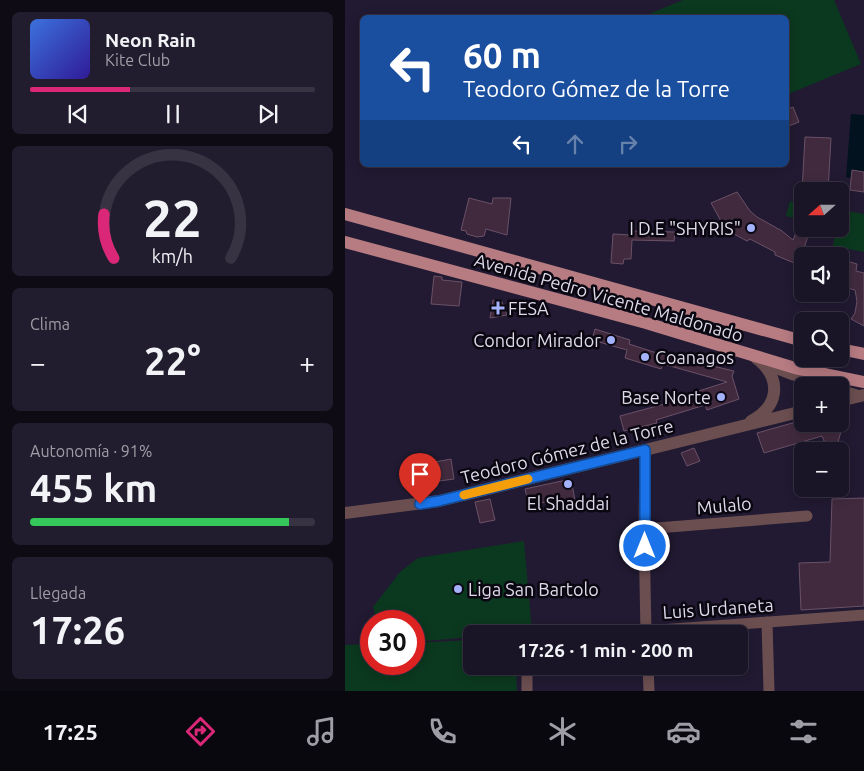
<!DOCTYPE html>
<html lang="es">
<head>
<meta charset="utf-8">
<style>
	body { margin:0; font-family:Ubuntu,sans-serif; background:#221d2e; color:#f1f3f6; height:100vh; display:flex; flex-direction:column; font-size:19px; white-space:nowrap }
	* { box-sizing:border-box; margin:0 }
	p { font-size:16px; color:#9f9ea7 }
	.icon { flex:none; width:28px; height:28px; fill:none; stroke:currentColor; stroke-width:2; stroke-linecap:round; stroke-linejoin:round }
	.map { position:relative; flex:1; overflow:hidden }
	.panel { display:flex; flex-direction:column; gap:12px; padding:12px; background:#0e0b15; width:345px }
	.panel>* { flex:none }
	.hud { position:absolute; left:15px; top:15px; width:429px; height:152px; border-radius:8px; box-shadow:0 2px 12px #0003,0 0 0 1px #373343; background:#1a4fa0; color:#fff; overflow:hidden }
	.needle { width:32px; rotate:249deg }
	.tools { position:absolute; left:449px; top:182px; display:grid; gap:10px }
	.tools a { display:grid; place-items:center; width:55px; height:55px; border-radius:8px; background:#191426; box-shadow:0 2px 12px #0003,0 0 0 1px #373343; font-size:25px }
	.speed { position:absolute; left:15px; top:610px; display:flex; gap:10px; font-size:25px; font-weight:700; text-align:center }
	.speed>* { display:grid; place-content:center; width:65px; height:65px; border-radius:50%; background:#191426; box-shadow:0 2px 12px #0003,0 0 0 1px #373343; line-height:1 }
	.speed .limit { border:8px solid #d22; background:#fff; color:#111 }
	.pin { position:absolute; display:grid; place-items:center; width:42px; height:42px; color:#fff; margin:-51px -21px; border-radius:50% 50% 50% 0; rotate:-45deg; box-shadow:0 0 5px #0007 }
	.pin .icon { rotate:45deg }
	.me { position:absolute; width:55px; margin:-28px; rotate:0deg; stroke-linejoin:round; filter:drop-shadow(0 0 4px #0008) }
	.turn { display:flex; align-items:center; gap:18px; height:105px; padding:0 20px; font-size:22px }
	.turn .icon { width:65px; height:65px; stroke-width:2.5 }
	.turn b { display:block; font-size:35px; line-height:42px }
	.lanes { display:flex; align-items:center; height:48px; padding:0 20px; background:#0003; justify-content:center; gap:25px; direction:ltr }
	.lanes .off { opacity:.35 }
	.big { font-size:38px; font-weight:700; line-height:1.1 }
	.panel .widget { flex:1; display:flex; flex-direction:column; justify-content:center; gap:8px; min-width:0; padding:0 18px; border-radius:8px; background:#221d2e }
	.panel .dial { align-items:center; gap:0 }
	.dial svg { height:130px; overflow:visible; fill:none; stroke:#373343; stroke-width:7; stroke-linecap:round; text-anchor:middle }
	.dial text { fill:#f1f3f6; stroke:none }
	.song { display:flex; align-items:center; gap:15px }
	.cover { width:60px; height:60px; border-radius:8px; background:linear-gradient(135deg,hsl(220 70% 55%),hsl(250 70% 35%)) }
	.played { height:5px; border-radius:2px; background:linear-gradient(90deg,#db2777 35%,#373343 35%) }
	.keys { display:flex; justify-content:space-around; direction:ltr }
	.heat { display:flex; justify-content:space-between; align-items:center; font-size:28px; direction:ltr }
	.charge { height:8px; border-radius:4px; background:linear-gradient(90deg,#34c759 91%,#373343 0) }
	.trip { position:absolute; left:118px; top:625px; width:285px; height:50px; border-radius:8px; background:#191426; box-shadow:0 2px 12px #0003,0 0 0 1px #373343; font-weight:700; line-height:50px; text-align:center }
	.menu { display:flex; height:80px; justify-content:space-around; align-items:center; background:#0a080f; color:#9f9ea7 }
	.menu .icon { width:35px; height:35px }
	.menu .active { color:#db2777 }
	.menu b { font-size:22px; color:#f1f3f6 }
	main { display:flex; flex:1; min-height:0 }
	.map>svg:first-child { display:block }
	.green { fill:#0b391f }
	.water { fill:#02131f }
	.building { fill:#412a3e; stroke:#6b5167 }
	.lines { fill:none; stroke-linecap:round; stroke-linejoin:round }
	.pedestrian { stroke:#6b4e50; stroke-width:9 }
	.minor { stroke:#6b4e50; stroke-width:11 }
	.tertiary { stroke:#6b4e50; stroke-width:12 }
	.primary { stroke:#b77b82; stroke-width:12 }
	.route-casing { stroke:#114b97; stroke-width:12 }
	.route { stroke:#1a73e8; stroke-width:9 }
	.slow { stroke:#f59e0b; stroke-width:9 }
	.poi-dot { fill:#a4b2fc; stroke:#0a0711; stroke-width:2 }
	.labels { text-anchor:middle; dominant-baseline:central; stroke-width:5; stroke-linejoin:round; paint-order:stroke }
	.poi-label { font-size:18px; fill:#dedaeb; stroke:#0a0711; text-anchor:end }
	.street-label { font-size:18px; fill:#dedaeb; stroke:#0a0711 }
</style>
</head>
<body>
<main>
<section class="panel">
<div class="widget">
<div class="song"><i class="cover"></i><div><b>Neon Rain</b><p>Kite Club</p></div></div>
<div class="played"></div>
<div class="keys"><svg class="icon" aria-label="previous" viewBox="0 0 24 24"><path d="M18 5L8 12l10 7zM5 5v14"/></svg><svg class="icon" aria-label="pause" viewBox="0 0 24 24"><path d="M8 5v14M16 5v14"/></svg><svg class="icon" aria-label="next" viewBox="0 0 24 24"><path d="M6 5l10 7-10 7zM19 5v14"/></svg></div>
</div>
<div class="widget dial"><svg viewBox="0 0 100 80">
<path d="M14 69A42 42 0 1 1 86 69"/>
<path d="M14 69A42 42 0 0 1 8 42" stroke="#db2777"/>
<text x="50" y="56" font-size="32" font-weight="700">22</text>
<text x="50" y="72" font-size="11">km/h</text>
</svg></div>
<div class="widget"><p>Clima</p>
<div class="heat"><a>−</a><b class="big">22°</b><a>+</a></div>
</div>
<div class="widget"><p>Autonomía · 91%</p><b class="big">455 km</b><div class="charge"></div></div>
<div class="widget"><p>Llegada</p><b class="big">17:26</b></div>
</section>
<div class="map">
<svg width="519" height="691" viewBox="0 0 519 691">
	<rect width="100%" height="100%" fill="#211a32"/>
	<!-- green -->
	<g class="green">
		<path d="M338 0H489L516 64 441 95V18L297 17Z"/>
		<path d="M445 201 457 204V220L441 216Z"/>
		<path d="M495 210 519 214V252L488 246 491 229H495Z"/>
		<path d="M179 541 187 632 126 634V637L69 642V621H32L28 607 55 572 73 558Z"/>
		<path d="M126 640V666H171L172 691H0V645L26 644V664H69V643Z"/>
	</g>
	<!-- water -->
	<path class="water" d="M506 114 519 115V172L507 170 506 178 501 177Z"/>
	<!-- building -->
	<g class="building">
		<path d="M448 107 454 122 441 127V110Z"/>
		<path d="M460 137 486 138 483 191H457Z"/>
		<path d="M507 170 519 172V192L505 190Z"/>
		<path d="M392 192 405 211 412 217 437 231 448 240 454 225 458 226V229H465L454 265 430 255V252L405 239 402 241 389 234 376 221 366 203Z"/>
		<path d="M124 198 147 204 148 198H166L162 235 141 229 139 236 132 237 122 234 121 231 116 230Z"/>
		<path d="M287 231 330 232 329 241 287 240 286 259H279L278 264 266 263 268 234 286 235Z"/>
		<path d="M495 259 512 264 511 271 519 273V326L506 319 510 313 512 301 510 290 495 286Z"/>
		<path d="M89 276 97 277V280L117 282 114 306 86 304Z"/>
		<path d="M148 300 157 302 162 315 145 318Z"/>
		<path d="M250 329 285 340 284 344 321 356V355L389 371 387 376 394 399 362 410 360 405 311 420 312 423 279 431 275 416 323 403 322 401 382 382 318 364 316 369 280 358 282 350 247 340Z"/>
		<path d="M458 420V424H498L492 446 479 441 477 436 419 453 412 433Z"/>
		<path d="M349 448 355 461 342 466 336 453Z"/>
		<path d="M106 459 109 479 94 481 90 462Z"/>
		<path d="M226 479 230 500 214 502 213 499 184 506 180 489Z"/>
		<path d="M519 498V606L456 610 454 563 485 562 487 499Z"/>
		<path d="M145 499 150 520 135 523 130 502Z"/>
	</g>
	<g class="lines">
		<!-- pedestrian -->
		<g class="pedestrian">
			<path d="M420 365 448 376 485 386"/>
			<path d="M495 389 516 395"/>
		</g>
		<!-- minor -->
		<g class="minor">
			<path d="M300 450 299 529 301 634"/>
			<path d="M299 529 462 516"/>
			<path d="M422 622 424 691"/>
			<path d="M229 634 301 631 519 615"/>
			<path d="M182 666V691"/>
			<path d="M303 666 304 691"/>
		</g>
		<!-- tertiary -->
		<g class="tertiary">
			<path d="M495 401 519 395"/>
			<path d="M406 421C436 405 436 377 411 358"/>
			<path d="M0 513 94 501 458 411"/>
		</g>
		<!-- primary -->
		<g class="primary">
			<path d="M0 214 458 341"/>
			<path d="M0 242 301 323 450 368 519 382"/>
			<path d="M495 349 519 354"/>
		</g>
	</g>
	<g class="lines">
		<!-- route casing -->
		<g class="route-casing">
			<path id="route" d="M75 504 94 501 300 450V546"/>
		</g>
		<!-- route -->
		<use href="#route" class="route"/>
		<!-- slow -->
		<path class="slow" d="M119 495 183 479"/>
	</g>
	<!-- markers -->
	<g class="poi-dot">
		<circle cx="406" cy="228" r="5"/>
		<path d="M150.5 300.5h5v5h5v5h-5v5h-5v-5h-5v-5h5z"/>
		<circle cx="266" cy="340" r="5"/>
		<circle cx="300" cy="357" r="5"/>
		<circle cx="376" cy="397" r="5"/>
		<circle cx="223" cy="484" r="5"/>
		<circle cx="113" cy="589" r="5"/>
	</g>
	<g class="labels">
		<!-- poi labels -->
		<g class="poi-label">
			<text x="396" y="228">I D.E "SHYRIS"</text>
			<text x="163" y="308" text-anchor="start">FESA</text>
			<text x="256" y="340">Condor Mirador</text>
			<text x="310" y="357" text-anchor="start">Coanagos</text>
			<text x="366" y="397">Base Norte</text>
			<text x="223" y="503" text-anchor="middle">El Shaddai</text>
			<text x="123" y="589" text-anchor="start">Liga San Bartolo</text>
		</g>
		<!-- street labels -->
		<g class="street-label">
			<text transform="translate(264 297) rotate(16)">Avenida Pedro Vicente Maldonado</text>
			<text transform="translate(222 451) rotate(-14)">Teodoro Gómez de la Torre</text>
			<text transform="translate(379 505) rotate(-5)">Mulalo</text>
			<text transform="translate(373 608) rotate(-4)">Luis Urdaneta</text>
		</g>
	</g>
</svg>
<div class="tools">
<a><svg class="needle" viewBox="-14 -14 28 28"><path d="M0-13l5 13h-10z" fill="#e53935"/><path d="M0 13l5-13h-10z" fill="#9f9ea7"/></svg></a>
<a><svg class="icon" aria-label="sound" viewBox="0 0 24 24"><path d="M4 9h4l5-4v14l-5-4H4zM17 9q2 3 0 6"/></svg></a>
<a><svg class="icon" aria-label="search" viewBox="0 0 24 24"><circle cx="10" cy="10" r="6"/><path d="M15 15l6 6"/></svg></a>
<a>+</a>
<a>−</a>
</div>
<div class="speed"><div class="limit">30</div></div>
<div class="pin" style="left:75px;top:504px;background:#d93025"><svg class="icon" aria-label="arrive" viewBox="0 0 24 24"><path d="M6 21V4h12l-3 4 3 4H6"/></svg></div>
<svg class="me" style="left:300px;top:546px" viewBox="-20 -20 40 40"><circle r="17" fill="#1a73e8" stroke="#fff" stroke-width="3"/><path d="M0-11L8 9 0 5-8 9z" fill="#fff"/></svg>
<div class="trip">17:26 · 1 min · 200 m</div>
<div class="hud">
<div class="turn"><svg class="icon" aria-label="left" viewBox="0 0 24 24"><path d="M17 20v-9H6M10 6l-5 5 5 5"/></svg><div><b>60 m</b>Teodoro Gómez de la Torre</div></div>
<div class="lanes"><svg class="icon" aria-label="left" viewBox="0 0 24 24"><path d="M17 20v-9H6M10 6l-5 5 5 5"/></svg><svg class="icon off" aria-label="ahead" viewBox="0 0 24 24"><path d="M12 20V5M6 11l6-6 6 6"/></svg><svg class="icon off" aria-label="right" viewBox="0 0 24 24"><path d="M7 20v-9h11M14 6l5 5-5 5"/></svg></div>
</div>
</div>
</main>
<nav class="menu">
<b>17:25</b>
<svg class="icon active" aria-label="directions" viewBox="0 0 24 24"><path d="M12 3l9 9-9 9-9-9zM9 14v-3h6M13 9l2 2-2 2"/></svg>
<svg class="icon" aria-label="music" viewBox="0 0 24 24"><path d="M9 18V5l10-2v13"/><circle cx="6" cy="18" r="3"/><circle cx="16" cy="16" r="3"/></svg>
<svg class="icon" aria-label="phone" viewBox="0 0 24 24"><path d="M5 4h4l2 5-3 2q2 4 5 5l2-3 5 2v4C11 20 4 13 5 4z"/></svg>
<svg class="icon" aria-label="climate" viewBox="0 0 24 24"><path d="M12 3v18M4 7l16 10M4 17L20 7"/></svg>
<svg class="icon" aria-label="car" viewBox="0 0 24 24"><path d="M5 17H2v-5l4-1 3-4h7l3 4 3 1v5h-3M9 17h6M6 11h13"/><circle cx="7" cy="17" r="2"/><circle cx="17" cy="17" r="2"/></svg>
<svg class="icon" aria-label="filters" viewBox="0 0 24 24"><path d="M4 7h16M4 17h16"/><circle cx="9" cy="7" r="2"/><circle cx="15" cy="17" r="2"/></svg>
</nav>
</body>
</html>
